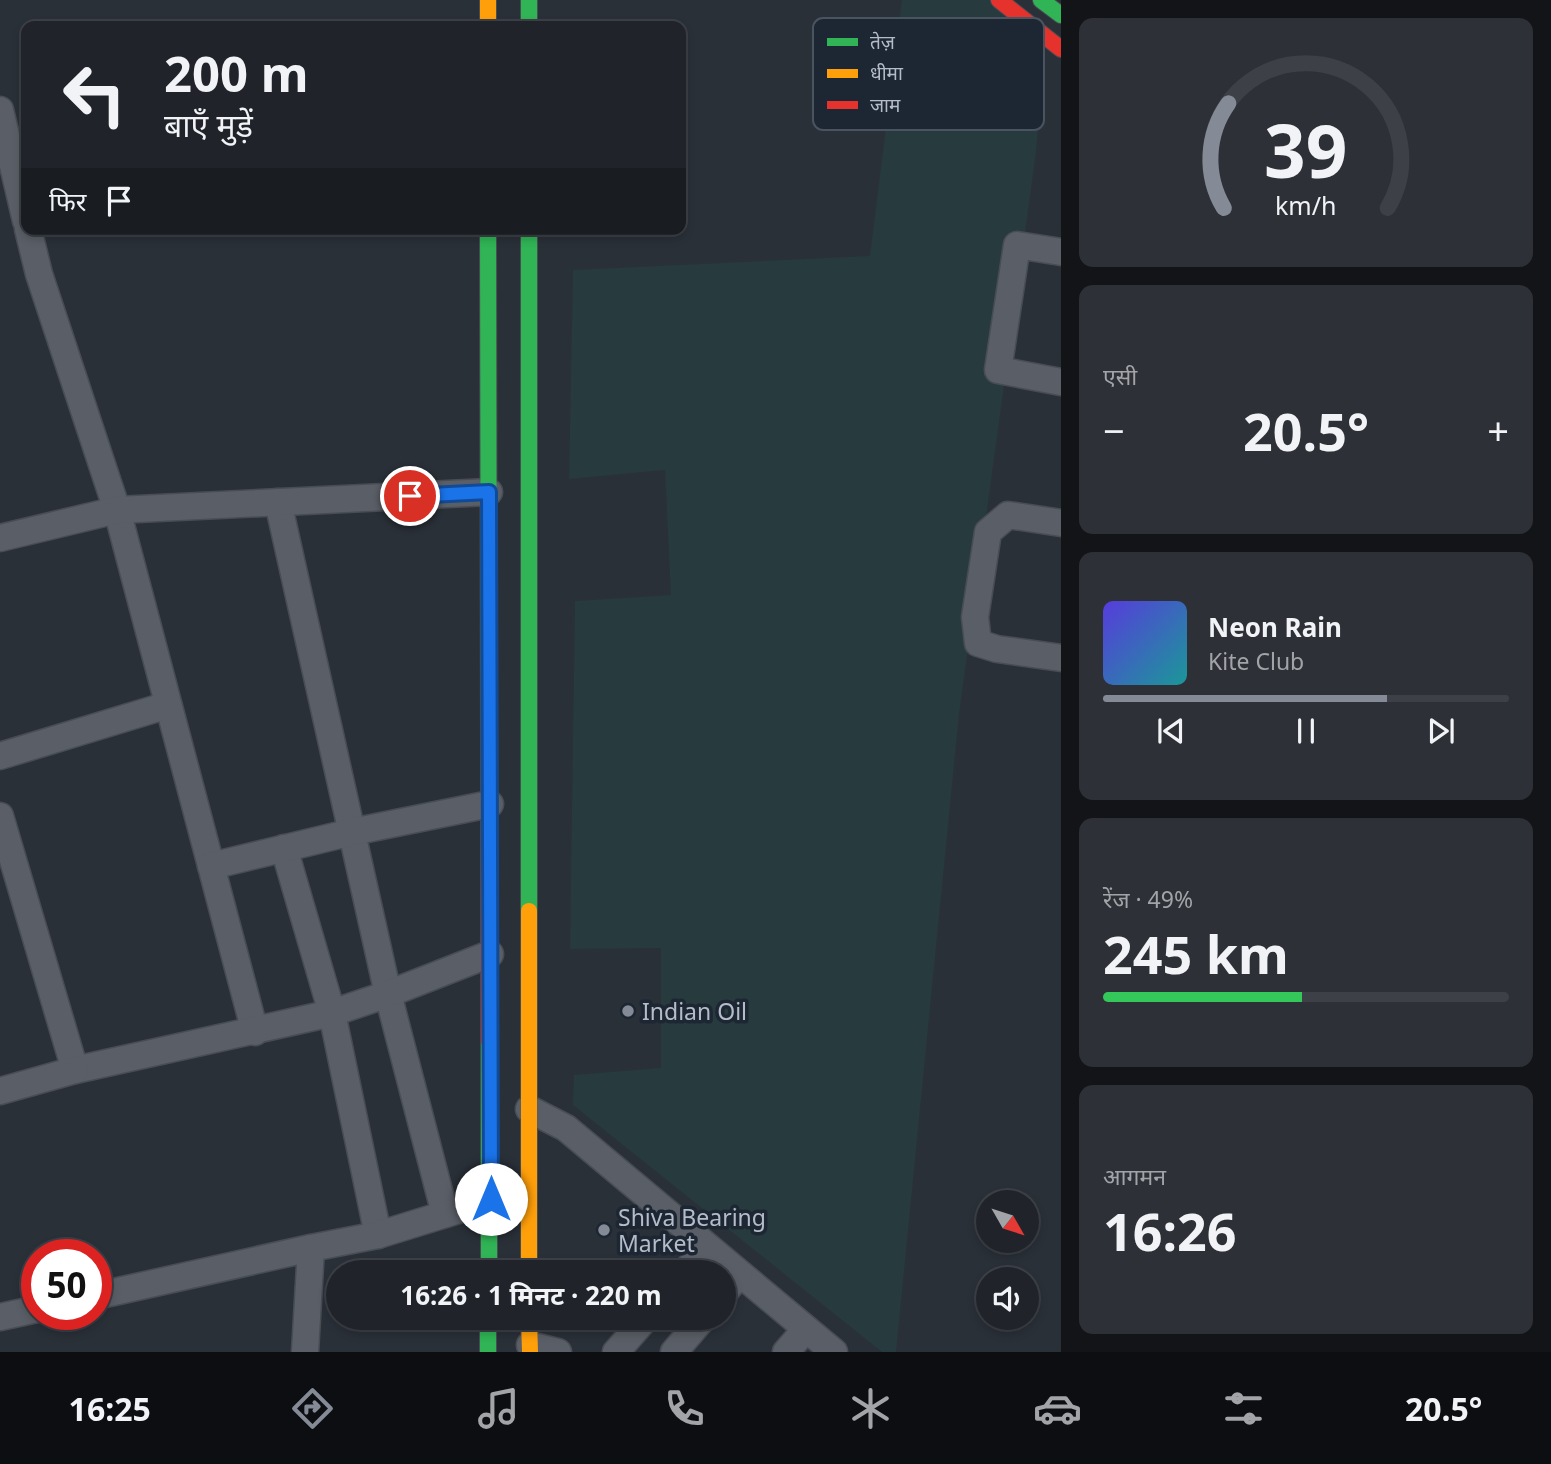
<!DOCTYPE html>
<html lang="hi">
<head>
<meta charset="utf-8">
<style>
	body { margin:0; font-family:"Noto Sans","Noto Sans Devanagari",sans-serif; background:#2d3036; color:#f1f3f6; height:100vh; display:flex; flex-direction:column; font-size:26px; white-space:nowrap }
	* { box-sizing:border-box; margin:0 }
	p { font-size:23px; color:#a2a4a8 }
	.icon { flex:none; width:38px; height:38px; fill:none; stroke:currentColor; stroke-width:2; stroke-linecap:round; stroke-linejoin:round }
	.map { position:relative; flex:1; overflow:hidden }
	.sheet { display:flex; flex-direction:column; gap:18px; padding:18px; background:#121417; width:490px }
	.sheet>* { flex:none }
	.hud { position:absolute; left:21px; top:21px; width:665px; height:214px; border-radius:14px; box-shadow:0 4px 10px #0003,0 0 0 2px #3d4147; background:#20242a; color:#f1f3f6; overflow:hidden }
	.needle { width:46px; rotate:129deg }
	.controls { position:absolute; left:976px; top:1190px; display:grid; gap:14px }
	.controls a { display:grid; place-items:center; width:63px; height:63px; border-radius:50%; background:#20242a; box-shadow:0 4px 10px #0003,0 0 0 2px #3d4147; font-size:35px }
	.speed { position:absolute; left:21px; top:1239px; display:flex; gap:14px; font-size:35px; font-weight:700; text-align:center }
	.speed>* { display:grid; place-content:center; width:91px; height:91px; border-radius:50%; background:#20242a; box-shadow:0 4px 10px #0003,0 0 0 2px #3d4147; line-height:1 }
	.speed .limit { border:10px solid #d22; background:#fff; color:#111 }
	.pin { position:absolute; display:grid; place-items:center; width:60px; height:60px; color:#fff; margin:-30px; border:4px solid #fff; border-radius:50%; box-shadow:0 2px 7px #0007 }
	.me { position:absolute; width:77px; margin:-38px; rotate:0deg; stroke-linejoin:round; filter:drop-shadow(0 0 5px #0008) }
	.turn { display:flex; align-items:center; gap:24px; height:147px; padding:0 28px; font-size:32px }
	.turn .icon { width:91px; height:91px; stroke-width:2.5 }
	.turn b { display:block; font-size:49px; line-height:60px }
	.then { display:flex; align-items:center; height:66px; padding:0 28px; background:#0003; gap:14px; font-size:26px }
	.big { font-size:52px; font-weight:700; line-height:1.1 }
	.sheet .card { flex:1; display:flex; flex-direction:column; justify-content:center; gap:10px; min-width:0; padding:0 24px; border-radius:14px; background:#2d3036 }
	.sheet .dial { align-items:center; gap:0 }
	.dial svg { height:182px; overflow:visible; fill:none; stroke:#3d4147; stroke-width:7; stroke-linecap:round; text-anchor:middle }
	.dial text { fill:#f1f3f6; stroke:none }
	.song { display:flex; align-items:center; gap:21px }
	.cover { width:84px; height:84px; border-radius:10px; background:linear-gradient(135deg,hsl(250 70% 55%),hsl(180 70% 35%)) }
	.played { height:7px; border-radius:4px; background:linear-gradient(90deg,#848b96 70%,#3d4147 70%) }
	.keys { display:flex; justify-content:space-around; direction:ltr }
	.heat { display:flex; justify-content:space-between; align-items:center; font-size:38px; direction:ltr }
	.charge { height:10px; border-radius:5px; background:linear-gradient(90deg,#34c759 49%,#3d4147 0) }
	.trip { position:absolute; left:326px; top:1260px; width:410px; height:70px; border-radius:35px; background:#20242a; box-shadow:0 4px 10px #0003,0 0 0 2px #3d4147; font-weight:700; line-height:70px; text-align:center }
	.tab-bar { display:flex; height:112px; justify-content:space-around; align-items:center; background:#0d0e11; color:#a2a4a8 }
	.tab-bar .icon { width:49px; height:49px }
	.tab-bar .selected { color:#848b96 }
	.tab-bar b { font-size:32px; color:#f1f3f6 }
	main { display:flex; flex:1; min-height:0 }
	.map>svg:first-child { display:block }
	.green { fill:#273a3e }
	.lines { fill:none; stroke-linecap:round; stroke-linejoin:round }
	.street-casing { stroke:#484c53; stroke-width:29 }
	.fast-casing { stroke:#484c53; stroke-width:18 }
	.slow-casing { stroke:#484c53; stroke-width:18 }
	.jam-casing { stroke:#484c53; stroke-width:18 }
	.street { stroke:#5a5e66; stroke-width:26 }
	.fast { stroke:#30b455; stroke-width:16 }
	.slow { stroke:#ff9f0a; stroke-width:16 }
	.jam { stroke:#e5322d; stroke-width:16 }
	.route-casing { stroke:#114b97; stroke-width:18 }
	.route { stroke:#1a73e8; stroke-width:12 }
	.poi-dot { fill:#848b96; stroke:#1d2633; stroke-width:2.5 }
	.labels { text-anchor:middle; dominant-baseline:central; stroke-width:7; stroke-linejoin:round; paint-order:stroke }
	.poi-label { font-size:23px; fill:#b4bcc9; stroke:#1d2633; text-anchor:start }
	.key { fill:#1d2633; stroke:#4a5360; stroke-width:2 }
	.key-label { font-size:19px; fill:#b4bcc9 }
</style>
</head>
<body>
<main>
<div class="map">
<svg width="1061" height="1352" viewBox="0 0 1061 1352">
	<rect width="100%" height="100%" fill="#2a3038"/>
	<!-- green -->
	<path class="green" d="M902 0H990L1044 58 1036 152 959 714 896 1352H882L573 1105 574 1075 661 1068V948L570 949 575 601 671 595 665 470 569 479 573 270 870 256Z"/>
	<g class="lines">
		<!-- street casing -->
		<g class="street-casing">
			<g id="street">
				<path d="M0 110 26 221"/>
				<path d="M28 229 39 274 117 510 255 1032"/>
				<path d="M1061 252 1017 245 998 370 1061 382"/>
				<path d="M278 502 388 994 445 1214"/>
				<path d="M1061 523 1008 515 988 532 975 617 978 643 997 649 1061 658"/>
				<path d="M0 538 117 510 489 492"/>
				<path d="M0 756 168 705"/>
				<path d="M0 816 75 1070 332 1013 378 1235"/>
				<path d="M284 848 332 1013 388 994 490 954"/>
				<path d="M211 866 352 832 490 804"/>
				<path d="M0 1091 75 1070"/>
				<path d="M529 1109 566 1128 834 1352"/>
				<path d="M311 1248 378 1235 491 1200"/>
				<path d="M685 1272 707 1247"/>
				<path d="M723 1294 739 1275"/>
				<path d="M96 1296 311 1248 305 1352"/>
				<path d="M0 1317 37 1309"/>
				<path d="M530 1345 558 1352"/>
				<path d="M616 1352 646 1318"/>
				<path d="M674 1352 703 1318"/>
				<path d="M786 1352 806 1329"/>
			</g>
		</g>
		<!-- fast casing -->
		<g class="fast-casing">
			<g id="fast">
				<path d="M529 0V26"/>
				<path d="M1041 0 1061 15"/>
				<path d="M488 229 489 755"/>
				<path d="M529 229V911"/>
				<path d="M489 1041V1272"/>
				<path d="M488 1318V1352"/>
			</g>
		</g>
		<!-- slow casing -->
		<g class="slow-casing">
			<g id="slow">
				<path d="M488 0V26"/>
				<path d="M529 911V1272"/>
				<path d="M529 1318 530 1352"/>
			</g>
		</g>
		<!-- jam casing -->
		<g class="jam-casing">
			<g id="jam">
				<path d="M999 0 1061 49"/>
				<path d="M489 755V1041"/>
			</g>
		</g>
		<!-- street -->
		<use href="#street" class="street"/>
		<!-- fast -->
		<use href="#fast" class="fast"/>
		<!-- slow -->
		<use href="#slow" class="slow"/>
		<!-- jam -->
		<use href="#jam" class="jam"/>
	</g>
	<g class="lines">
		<!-- route casing -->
		<g class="route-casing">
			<path id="route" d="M410 496 489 492 491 1199"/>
		</g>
		<!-- route -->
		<use href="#route" class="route"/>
	</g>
	<!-- markers -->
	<g class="poi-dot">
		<circle cx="628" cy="1011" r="7"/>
		<circle cx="604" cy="1230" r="7"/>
	</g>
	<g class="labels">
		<!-- poi labels -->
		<g class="poi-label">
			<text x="642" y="1011">Indian Oil</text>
			<text x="618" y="1217">Shiva Bearing<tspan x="618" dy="26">Market</tspan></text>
		</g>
	</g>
	<!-- legend -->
	<rect x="813" y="18" width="231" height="112" rx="10" class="key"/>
	<rect x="827" y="38" width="31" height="8" fill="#30b455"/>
	<rect x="827" y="69" width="31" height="9" fill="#ff9f0a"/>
	<rect x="827" y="101" width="31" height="8" fill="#e5322d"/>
	<g class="key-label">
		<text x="870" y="49">तेज़</text>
		<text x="870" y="80">धीमा</text>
		<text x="870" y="112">जाम</text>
	</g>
</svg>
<div class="controls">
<a><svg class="needle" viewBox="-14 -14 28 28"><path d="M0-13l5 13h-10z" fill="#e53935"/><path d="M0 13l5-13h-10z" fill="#a2a4a8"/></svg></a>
<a><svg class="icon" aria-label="sound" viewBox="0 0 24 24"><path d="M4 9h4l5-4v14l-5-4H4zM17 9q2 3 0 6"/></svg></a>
</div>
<div class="speed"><div class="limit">50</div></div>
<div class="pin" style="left:410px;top:496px;background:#d93025"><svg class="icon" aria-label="arrive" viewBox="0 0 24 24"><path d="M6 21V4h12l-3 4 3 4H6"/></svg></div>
<svg class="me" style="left:491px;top:1199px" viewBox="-20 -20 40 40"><circle r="19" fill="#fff"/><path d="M0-13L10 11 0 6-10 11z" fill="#1a73e8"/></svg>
<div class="trip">16:26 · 1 मिनट · 220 m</div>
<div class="hud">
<div class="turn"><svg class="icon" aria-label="left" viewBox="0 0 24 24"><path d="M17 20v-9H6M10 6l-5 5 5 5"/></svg><div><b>200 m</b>बाएँ मुड़ें</div></div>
<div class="then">फिर<svg class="icon" aria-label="arrive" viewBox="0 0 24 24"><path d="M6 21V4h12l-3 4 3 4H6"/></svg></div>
</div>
</div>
<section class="sheet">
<div class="card dial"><svg viewBox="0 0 100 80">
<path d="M14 69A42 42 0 1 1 86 69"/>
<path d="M14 69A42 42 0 0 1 16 23" stroke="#848b96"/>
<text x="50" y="56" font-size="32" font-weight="700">39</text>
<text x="50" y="72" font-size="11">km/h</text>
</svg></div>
<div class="card"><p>एसी</p>
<div class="heat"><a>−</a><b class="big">20.5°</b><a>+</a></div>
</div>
<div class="card">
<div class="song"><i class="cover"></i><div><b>Neon Rain</b><p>Kite Club</p></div></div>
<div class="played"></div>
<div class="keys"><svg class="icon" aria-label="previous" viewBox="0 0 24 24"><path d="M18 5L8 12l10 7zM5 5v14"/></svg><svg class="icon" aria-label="pause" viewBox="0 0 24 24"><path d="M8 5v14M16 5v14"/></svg><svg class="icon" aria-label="next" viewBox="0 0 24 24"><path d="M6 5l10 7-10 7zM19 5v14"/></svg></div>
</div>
<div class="card"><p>रेंज · 49%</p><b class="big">245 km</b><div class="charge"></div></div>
<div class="card"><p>आगमन</p><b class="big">16:26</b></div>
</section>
</main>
<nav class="tab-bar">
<b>16:25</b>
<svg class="icon selected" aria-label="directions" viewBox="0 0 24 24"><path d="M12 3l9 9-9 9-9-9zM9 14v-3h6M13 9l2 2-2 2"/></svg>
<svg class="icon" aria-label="music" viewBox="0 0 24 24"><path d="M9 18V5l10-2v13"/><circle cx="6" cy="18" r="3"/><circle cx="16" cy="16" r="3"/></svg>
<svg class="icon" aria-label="phone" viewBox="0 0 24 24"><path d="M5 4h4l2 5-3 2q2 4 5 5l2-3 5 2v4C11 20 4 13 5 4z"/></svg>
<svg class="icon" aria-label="climate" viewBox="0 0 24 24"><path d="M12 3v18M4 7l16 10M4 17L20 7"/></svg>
<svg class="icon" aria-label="car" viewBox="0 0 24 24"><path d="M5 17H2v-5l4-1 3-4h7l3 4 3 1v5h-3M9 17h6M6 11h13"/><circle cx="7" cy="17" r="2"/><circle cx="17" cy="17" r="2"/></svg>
<svg class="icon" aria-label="filters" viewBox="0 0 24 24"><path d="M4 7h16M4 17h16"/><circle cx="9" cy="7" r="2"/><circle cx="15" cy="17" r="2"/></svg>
<b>20.5°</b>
</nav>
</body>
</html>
